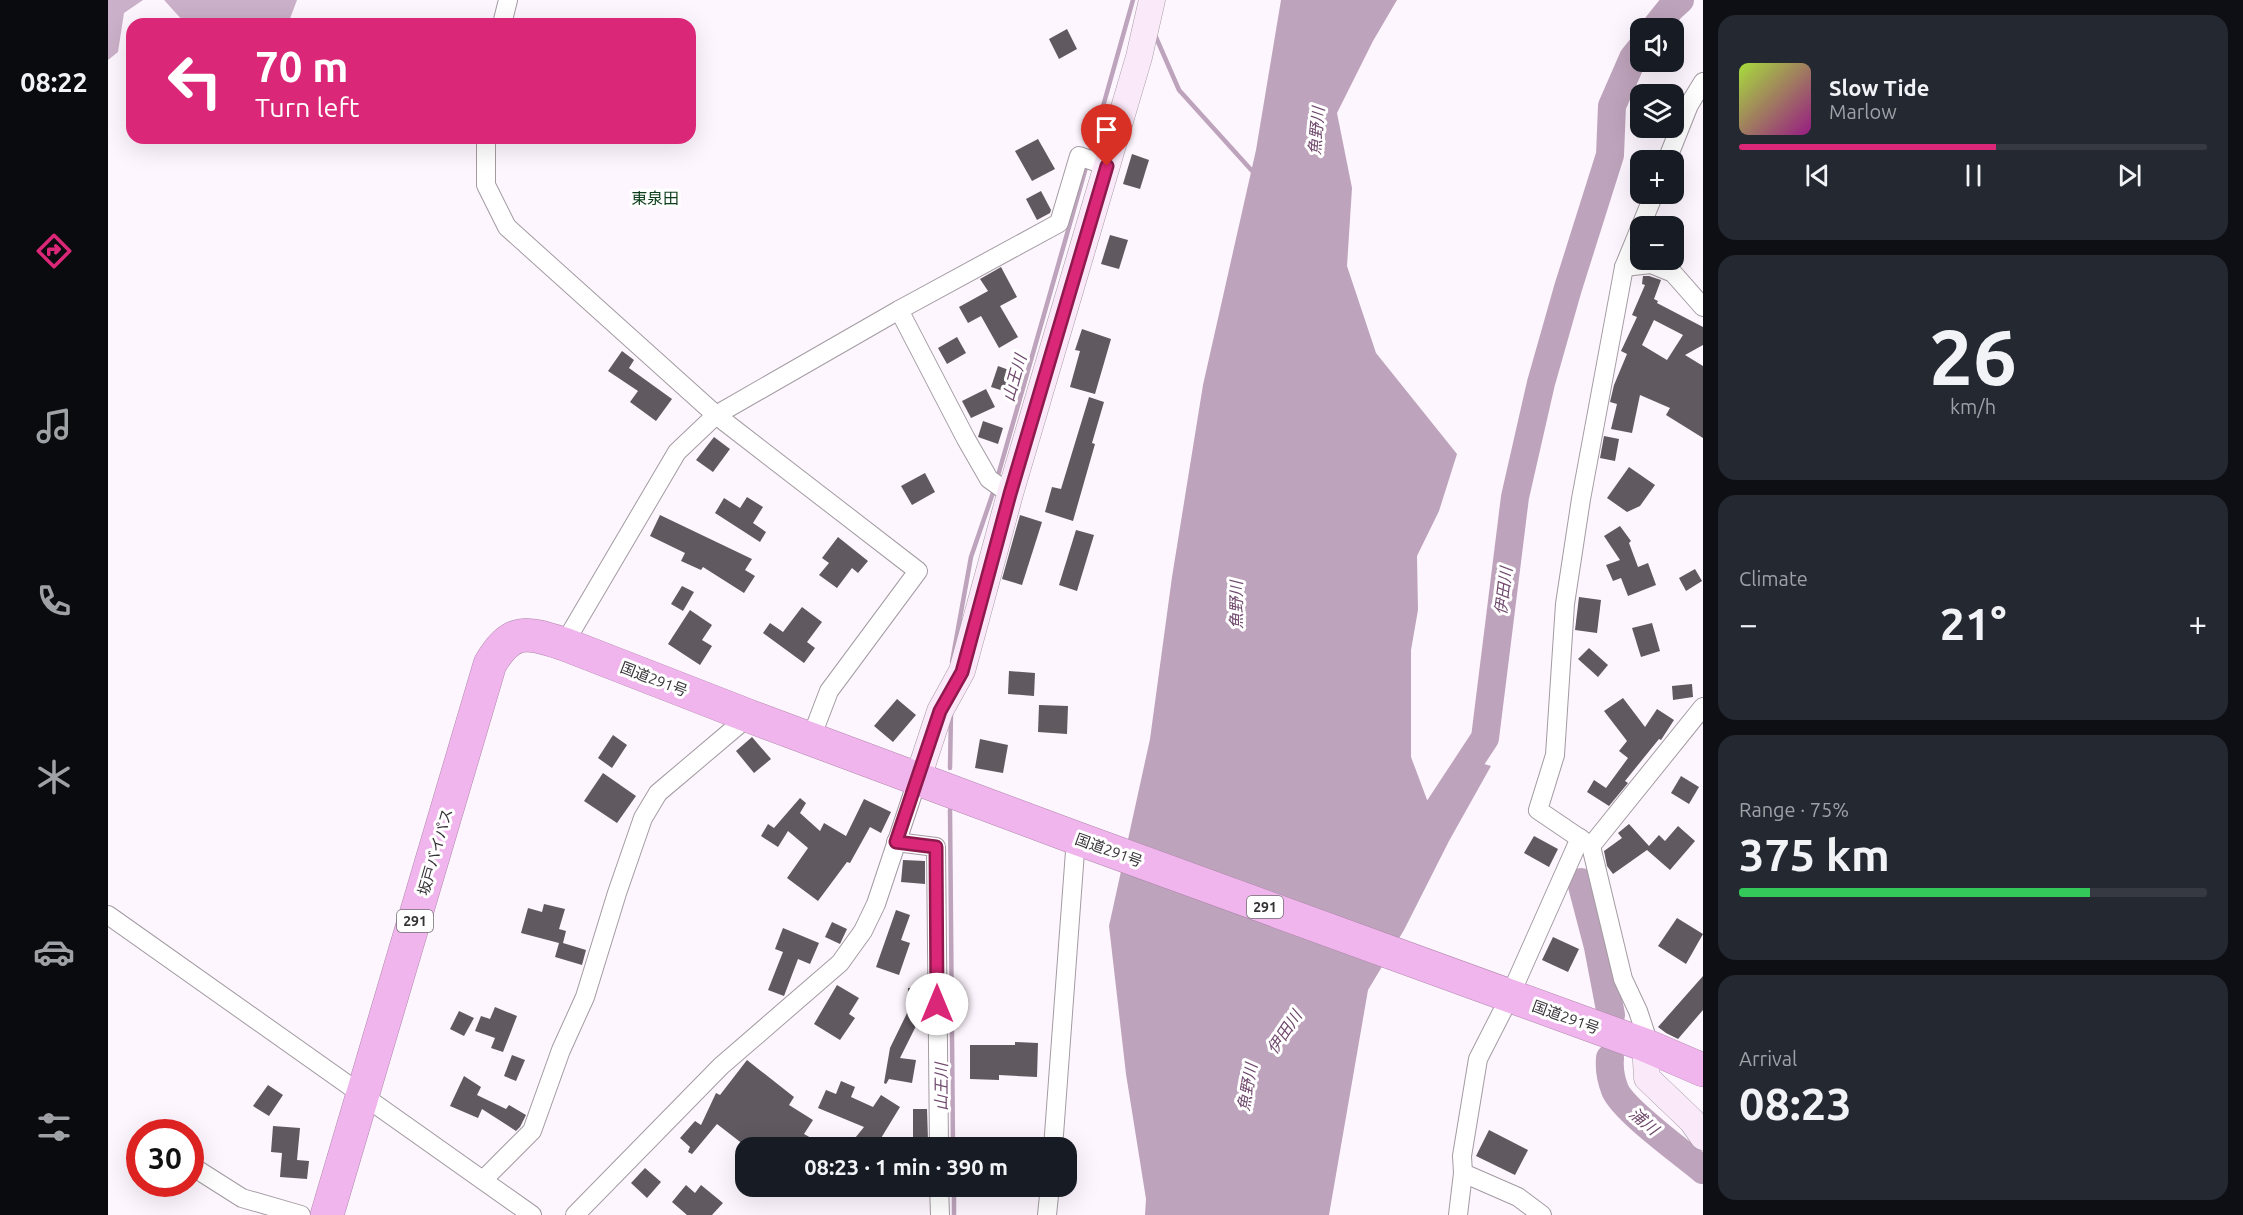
<!DOCTYPE html>
<html lang="en">
<head>
<meta charset="utf-8">
<style>
	body { margin:0; font-family:Ubuntu,"Noto Sans JP",sans-serif; background:#242831; color:#f1f3f6; height:100vh; display:flex; flex-direction:column; font-size:22px; white-space:nowrap }
	* { box-sizing:border-box; margin:0 }
	p { font-size:20px; color:#9ea1a6 }
	.icon { flex:none; width:33px; height:33px; fill:none; stroke:currentColor; stroke-width:2; stroke-linecap:round; stroke-linejoin:round }
	.map { position:relative; flex:1; overflow:hidden }
	.panel { display:flex; flex-direction:column; gap:15px; padding:15px; background:#0d0f14; width:540px }
	.panel>* { flex:none }
	.guide { position:absolute; left:18px; top:18px; width:570px; height:126px; border-radius:18px; box-shadow:0 6px 24px #0002; background:#db2777; color:#fff; overflow:hidden }
	.tools { position:absolute; left:1522px; top:18px; display:grid; gap:12px }
	.tools a { display:grid; place-items:center; width:54px; height:54px; border-radius:12px; background:#171b24; box-shadow:0 6px 24px #0002; font-size:30px }
	.speed { position:absolute; left:18px; top:1119px; display:flex; gap:12px; font-size:30px; font-weight:700; text-align:center }
	.speed>* { display:grid; place-content:center; width:78px; height:78px; border-radius:50%; background:#171b24; box-shadow:0 6px 24px #0002; line-height:1 }
	.speed .limit { border:9px solid #d22; background:#fff; color:#111 }
	.pin { position:absolute; display:grid; place-items:center; width:51px; height:51px; color:#fff; margin:-62px -26px; border-radius:50% 50% 50% 0; rotate:-45deg; box-shadow:0 0 6px #0007 }
	.pin .icon { rotate:45deg }
	.me { position:absolute; width:66px; margin:-33px; rotate:0deg; stroke-linejoin:round; filter:drop-shadow(0 0 4px #0008) }
	.turn { display:flex; align-items:center; gap:21px; height:126px; padding:0 30px; font-size:27px }
	.turn .icon { width:78px; height:78px; stroke-width:2.5 }
	.turn b { display:block; font-size:42px; line-height:51px }
	.big { font-size:45px; font-weight:700; line-height:1.1 }
	.panel .tile { flex:1; display:flex; flex-direction:column; justify-content:center; gap:9px; min-width:0; padding:0 21px; border-radius:18px; background:#242831 }
	.panel .dial { align-items:center; gap:0 }
	.dial b { font-size:78px; line-height:1 }
	.song { display:flex; align-items:center; gap:18px }
	.cover { width:72px; height:72px; border-radius:9px; background:linear-gradient(135deg,hsl(80 70% 55%),hsl(310 70% 35%)) }
	.played { height:6px; border-radius:3px; background:linear-gradient(90deg,#db2777 55%,#363941 55%) }
	.keys { display:flex; justify-content:space-around; direction:ltr }
	.heat { display:flex; justify-content:space-between; align-items:center; font-size:33px; direction:ltr }
	.charge { height:9px; border-radius:4px; background:linear-gradient(90deg,#34c759 75%,#363941 0) }
	.trip { position:absolute; left:627px; top:1137px; width:342px; height:60px; border-radius:18px; background:#171b24; box-shadow:0 6px 24px #0002; font-weight:700; line-height:60px; text-align:center }
	main { display:flex; flex:1; min-height:0 }
	.dock { display:flex; flex-direction:column; width:108px; justify-content:space-around; align-items:center; background:#090b0e; color:#9ea1a6 }
	.dock .icon { width:42px; height:42px }
	.dock .active { color:#db2777 }
	.dock b { font-size:27px; color:#f1f3f6 }
	.map>svg:first-child { display:block }
	.forest { fill:#cab0c8 }
	.water { fill:#bda3bb }
	.lines { fill:none; stroke-linecap:round; stroke-linejoin:round }
	.stream { stroke:#bda3bb; stroke-width:4.5 }
	.river { stroke:#bda3bb; stroke-width:28 }
	.building { fill:#605960; fill-rule:evenodd }
	.street-casing { stroke:#a39ba2; stroke-width:20 }
	.secondary-casing { stroke:#a39ba2; stroke-width:27 }
	.highway-casing { stroke:#af88ac; stroke-width:34 }
	.street { stroke:#fff; stroke-width:18 }
	.secondary { stroke:#fae9f9; stroke-width:26 }
	.highway { stroke:#f0b5ec; stroke-width:33 }
	.route-casing { stroke:#8e194d; stroke-width:15 }
	.route { stroke:#db2777; stroke-width:10 }
	.labels { text-anchor:middle; dominant-baseline:central; stroke-width:6; stroke-linejoin:round; paint-order:stroke }
	.shield { fill:#fff; stroke:#727072; stroke-width:1.5 }
	.shield-label { font-size:14px; font-weight:bold; fill:#363336 }
	.street-label { font-size:15px; fill:#363336; stroke:#fff }
	.water-label { font-size:16px; font-style:italic; fill:#6f486c; stroke:#fff }
	.neighbourhood-label { font-size:16px; fill:#0c3e1b; stroke:#fff }
</style>
</head>
<body>
<main>
<nav class="dock">
<b>08:22</b>
<svg class="icon active" aria-label="directions" viewBox="0 0 24 24"><path d="M12 3l9 9-9 9-9-9zM9 14v-3h6M13 9l2 2-2 2"/></svg>
<svg class="icon" aria-label="music" viewBox="0 0 24 24"><path d="M9 18V5l10-2v13"/><circle cx="6" cy="18" r="3"/><circle cx="16" cy="16" r="3"/></svg>
<svg class="icon" aria-label="phone" viewBox="0 0 24 24"><path d="M5 4h4l2 5-3 2q2 4 5 5l2-3 5 2v4C11 20 4 13 5 4z"/></svg>
<svg class="icon" aria-label="climate" viewBox="0 0 24 24"><path d="M12 3v18M4 7l16 10M4 17L20 7"/></svg>
<svg class="icon" aria-label="car" viewBox="0 0 24 24"><path d="M5 17H2v-5l4-1 3-4h7l3 4 3 1v5h-3M9 17h6M6 11h13"/><circle cx="7" cy="17" r="2"/><circle cx="17" cy="17" r="2"/></svg>
<svg class="icon" aria-label="filters" viewBox="0 0 24 24"><path d="M4 7h16M4 17h16"/><circle cx="9" cy="7" r="2"/><circle cx="15" cy="17" r="2"/></svg>
</nav>
<div class="map">
<svg width="1595" height="1215" viewBox="0 0 1595 1215">
	<rect width="100%" height="100%" fill="#fef6fe"/>
	<!-- forest -->
	<g class="forest">
		<path d="M0 0H35L16 13 10 52 0 60Z"/>
		<path d="M56 0H189L180 24H81L76 22Z"/>
	</g>
	<!-- water -->
	<path class="water" d="M1173 0H1289L1265 41 1229 113 1244 188 1239 266 1268 353 1349 454 1331 511 1309 556 1310 610 1303 650V757L1330 829 1373 763 1383 766 1341 841 1296 930 1260 990 1221 1215H1037L1038 1199 1018 1074 1001 926 1042 739 1064 577 1095 385 1148 150Z"/>
	<g class="lines">
		<!-- stream -->
		<g class="stream">
			<path d="M1047 35 1071 90 1146 173"/>
			<path d="M981 156 1025 0"/>
			<path d="M889 479 979 164"/>
			<path d="M844 662 863 557 887 487"/>
			<path d="M842 768 843 713"/>
			<path d="M842 810 845 1148"/>
			<path d="M846 1186V1215"/>
		</g>
		<!-- river -->
		<g class="river">
			<path d="M1547 28 1563 8 1572 0"/>
			<path d="M1304 849 1377 738 1407 497 1433 383 1460 288 1502 155 1504 106 1525 58 1533 48"/>
			<path d="M1473 882 1490 947 1503 1015"/>
			<path d="M1502 1058C1501 1069 1503 1080 1507 1090 1516 1111 1575 1153 1595 1170"/>
		</g>
	</g>
	<!-- building -->
	<g class="building">
		<path d="M959 29 969 49 951 59 941 39Z"/>
		<path d="M930 139 947 169 924 181 907 151Z"/>
		<path d="M1024 154 1041 160 1032 189 1015 184Z"/>
		<path d="M933 191 943 210 942 213 929 220 918 199Z"/>
		<path d="M1002 235 1020 240 1011 269 993 264Z"/>
		<path d="M893 267 909 297 892 306 910 337 891 348 873 316 860 323 851 307 880 291 872 279Z"/>
		<path d="M1535 276H1541L1553 280 1546 299 1550 301 1549 303 1595 327V345L1577 355 1595 366V438L1558 415 1562 408 1532 395 1524 433 1503 429 1509 404 1502 402 1506 385 1519 354 1513 351 1529 317 1524 315 1537 285 1534 284ZM1546 320 1575 335 1559 360 1534 345Z"/>
		<path d="M974 329 1003 339 987 394 962 387 972 351 967 350Z"/>
		<path d="M849 337 858 353 839 364 830 348Z"/>
		<path d="M514 351 526 360 521 368 564 399 548 421 522 402 530 391 500 371Z"/>
		<path d="M890 366 909 373 902 393 883 387Z"/>
		<path d="M878 389 887 407 863 418 854 401Z"/>
		<path d="M981 397 996 402 984 443 987 444 965 521 937 512 944 487 953 489Z"/>
		<path d="M875 421 895 428 890 444 870 437Z"/>
		<path d="M1496 436 1511 439 1507 461 1492 458Z"/>
		<path d="M606 437 622 449 605 472 588 460Z"/>
		<path d="M1521 467 1547 485 1532 506 1519 512 1499 498Z"/>
		<path d="M817 473 827 492 804 505 793 486Z"/>
		<path d="M639 497 655 507 645 523 658 532 652 542 607 513 616 498 632 508Z"/>
		<path d="M552 515 644 559 637 570 647 576 636 593 595 567 593 570 573 561 577 553 542 536Z"/>
		<path d="M912 515 934 522 914 585 894 579Z"/>
		<path d="M1512 526 1523 541 1521 543 1530 567 1540 563 1548 585 1520 596 1513 578 1505 581 1498 565 1512 560 1496 536Z"/>
		<path d="M968 530 986 535 969 591 951 585Z"/>
		<path d="M730 537 760 561 750 573 744 568 729 588 711 575 721 563 714 558Z"/>
		<path d="M1587 569 1594 581 1578 591 1571 578Z"/>
		<path d="M574 586 586 592 575 611 563 604Z"/>
		<path d="M1471 597 1493 600 1489 633 1467 630Z"/>
		<path d="M694 607 714 622 699 642 707 648 696 663 655 633 662 623 675 632Z"/>
		<path d="M582 610 604 625 594 640 604 646 592 665 560 644Z"/>
		<path d="M1544 623 1552 651 1533 657 1524 628Z"/>
		<path d="M1481 648 1500 665 1490 677 1470 659Z"/>
		<path d="M901 671 927 673 926 696 900 694Z"/>
		<path d="M1584 684 1585 697 1565 700 1564 686Z"/>
		<path d="M1515 698 1537 727 1549 709 1566 720 1553 740 1551 739 1517 781 1520 783 1501 806 1479 792 1486 780 1498 788 1520 758 1511 751 1519 741 1496 711Z"/>
		<path d="M789 699 808 715 785 742 766 726Z"/>
		<path d="M931 705 960 706 959 734 930 732Z"/>
		<path d="M505 735 519 745 504 768 490 758Z"/>
		<path d="M644 737 663 759 646 773 628 751Z"/>
		<path d="M872 739 900 745 895 773 867 768Z"/>
		<path d="M495 773 528 796 509 823 476 801Z"/>
		<path d="M1573 776 1591 787 1581 804 1563 793Z"/>
		<path d="M692 798 698 803 692 813 712 831 716 823 738 836 756 799 783 812 773 833 762 827 742 863 739 862 710 901 679 878 700 848 680 831 670 847 653 836 660 824 666 828Z"/>
		<path d="M1521 824 1541 846 1551 835 1557 841 1570 826 1587 841 1562 870 1539 850 1505 874 1499 866 1496 851 1514 838 1510 833Z"/>
		<path d="M1426 836 1450 849 1441 867 1416 853Z"/>
		<path d="M795 860 817 861V884L793 882Z"/>
		<path d="M436 904 457 909 451 929 458 931 455 943 478 950 474 965 447 957 451 943 413 933 420 908 434 912Z"/>
		<path d="M788 910 802 915 793 940 802 943 791 975 768 967Z"/>
		<path d="M1569 918 1595 934 1578 964 1550 946Z"/>
		<path d="M724 922 739 929 732 944 717 937Z"/>
		<path d="M675 928 711 943 702 964 690 959 676 996 660 990 675 952 667 949Z"/>
		<path d="M1445 937 1471 949 1460 972 1434 960Z"/>
		<path d="M1595 976V1010L1570 1039 1558 1033 1550 1027Z"/>
		<path d="M729 985 751 998 741 1014 747 1018 732 1040 706 1024Z"/>
		<path d="M818 987V1012H815L792 1058 808 1060 804 1083 781 1079 778 1084 776 1083 782 1048 801 1009 800 988Z"/>
		<path d="M387 1007 409 1016 395 1052 383 1048 387 1038 367 1031 373 1016 382 1019Z"/>
		<path d="M351 1011 366 1018 356 1036 342 1029Z"/>
		<path d="M907 1042 930 1043 929 1077 891 1075V1080L862 1079V1045H907Z"/>
		<path d="M404 1055 417 1060 408 1081 396 1076Z"/>
		<path d="M639 1060 686 1097 681 1105 705 1120 696 1134 721 1148H640L609 1124 584 1154 580 1152 582 1147 572 1138 587 1121 593 1125 608 1093 612 1095Z"/>
		<path d="M356 1076 373 1087 369 1095 398 1109 401 1105 418 1115 412 1127 408 1131 374 1109 370 1118 342 1106Z"/>
		<path d="M733 1081 747 1087 743 1097 765 1107 773 1095 792 1107 767 1148H739L756 1127 710 1108 718 1090 728 1094Z"/>
		<path d="M160 1085 175 1095 161 1116 145 1106Z"/>
		<path d="M805 1109H819L820 1141H805Z"/>
		<path d="M165 1126 192 1128 189 1160 201 1161 199 1179 172 1177 174 1153 163 1152Z"/>
		<path d="M1381 1130 1420 1150 1407 1175 1368 1156Z"/>
		<path d="M537 1168 553 1182 539 1198 523 1183Z"/>
		<path d="M578 1185 587 1193 593 1185 615 1203 604 1215H579L564 1202Z"/>
	</g>
	<g class="lines">
		<!-- street casing -->
		<g class="street-casing">
			<g id="street">
				<path d="M394 24 400 0"/>
				<path d="M378 138V185L399 227 608 415 810 571 721 691 703 738"/>
				<path d="M1559 160 1581 105 1595 82"/>
				<path d="M1516 267 1543 264 1565 273 1595 307"/>
				<path d="M791 310 858 439 881 479 902 494"/>
				<path d="M456 644 569 452 608 415 791 310 951 223 971 156 999 166"/>
				<path d="M788 842 828 847 831 1148"/>
				<path d="M1483 846 1595 707"/>
				<path d="M0 915 424 1215"/>
				<path d="M1408 982 1472 838"/>
				<path d="M1396 1008 1370 1059 1354 1156 1355 1173 1410 1197 1434 1215"/>
				<path d="M1537 1045 1539 1038 1530 1011 1515 979 1483 846 1430 810 1447 755 1457 604 1473 499 1516 267 1546 194"/>
				<path d="M945 1148 968 838"/>
				<path d="M82 1165 134 1198 193 1215"/>
				<path d="M375 1180 424 1131 453 1050 477 997 509 893 535 818 550 793 641 716"/>
				<path d="M831 1186 832 1215"/>
				<path d="M467 1215 613 1066 732 963 755 931 768 904 810 778"/>
				<path d="M939 1215 942 1186"/>
				<path d="M1350 1215 1355 1173"/>
			</g>
		</g>
		<!-- secondary casing -->
		<g class="secondary-casing">
			<g id="secondary">
				<path d="M810 778 832 711 854 671 902 494 1031 57 1044 0"/>
				<path d="M1537 1045 1539 1078 1584 1121 1595 1137"/>
			</g>
		</g>
		<!-- highway casing -->
		<g class="highway-casing">
			<path id="highway" d="M219 1215 382 664C404 627 418 632 456 644L641 716 968 838 1537 1045 1595 1070"/>
		</g>
		<!-- street -->
		<use href="#street" class="street"/>
		<!-- secondary -->
		<use href="#secondary" class="secondary"/>
		<!-- highway -->
		<use href="#highway" class="highway"/>
	</g>
	<g class="lines">
		<!-- route casing -->
		<g class="route-casing">
			<path id="route" d="M829 1004 828 847 788 842 832 711 854 672 902 494 999 166"/>
		</g>
		<!-- route -->
		<use href="#route" class="route"/>
	</g>
	<g class="labels">
		<!-- shield labels -->
		<g class="shield">
			<rect x="1139" y="896" width="36" height="22" rx="4.5"/>
			<rect x="289" y="910" width="36" height="22" rx="4.5"/>
		</g>
		<g class="shield-label">
			<text x="1157" y="907">291</text>
			<text x="307" y="921">291</text>
		</g>
		<!-- street labels -->
		<g class="street-label">
			<text transform="translate(546 679) rotate(21)">国道291号</text>
			<text transform="translate(1001 850) rotate(20)">国道291号</text>
			<text transform="translate(327 852) rotate(-74)">坂戸バイパス</text>
			<text transform="translate(1458 1017) rotate(20)">国道291号</text>
		</g>
		<!-- water labels -->
		<g class="water-label">
			<text transform="translate(1208 131) rotate(-85)">魚野川</text>
			<text transform="translate(906 378) rotate(-74)">山王川</text>
			<text transform="translate(1395 591) rotate(-83)">伊田川</text>
			<text transform="translate(1128 605) rotate(-90)">魚野川</text>
			<text transform="translate(1176 1032) rotate(-56)">伊田川</text>
			<text transform="translate(833 1087) rotate(-90)">山王川</text>
			<text transform="translate(1139 1087) rotate(-80)">魚野川</text>
			<text transform="translate(1536 1121) rotate(40)">浦川</text>
		</g>
		<!-- neighbourhood labels -->
		<g class="neighbourhood-label">
			<text x="547" y="198">東泉田</text>
		</g>
	</g>
</svg>
<div class="tools">
<a><svg class="icon" aria-label="sound" viewBox="0 0 24 24"><path d="M4 9h4l5-4v14l-5-4H4zM17 9q2 3 0 6"/></svg></a>
<a><svg class="icon" aria-label="layers" viewBox="0 0 24 24"><path d="M12 4l9 5-9 5-9-5zM3 14l9 5 9-5"/></svg></a>
<a>+</a>
<a>−</a>
</div>
<div class="speed"><div class="limit">30</div></div>
<div class="pin" style="left:999px;top:166px;background:#d93025"><svg class="icon" aria-label="arrive" viewBox="0 0 24 24"><path d="M6 21V4h12l-3 4 3 4H6"/></svg></div>
<svg class="me" style="left:829px;top:1004px" viewBox="-20 -20 40 40"><circle r="19" fill="#fff"/><path d="M0-13L10 11 0 6-10 11z" fill="#db2777"/></svg>
<div class="trip">08:23 · 1 min · 390 m</div>
<div class="guide">
<div class="turn"><svg class="icon" aria-label="left" viewBox="0 0 24 24"><path d="M17 20v-9H6M10 6l-5 5 5 5"/></svg><div><b>70 m</b>Turn left</div></div>
</div>
</div>
<section class="panel">
<div class="tile">
<div class="song"><i class="cover"></i><div><b>Slow Tide</b><p>Marlow</p></div></div>
<div class="played"></div>
<div class="keys"><svg class="icon" aria-label="previous" viewBox="0 0 24 24"><path d="M18 5L8 12l10 7zM5 5v14"/></svg><svg class="icon" aria-label="pause" viewBox="0 0 24 24"><path d="M8 5v14M16 5v14"/></svg><svg class="icon" aria-label="next" viewBox="0 0 24 24"><path d="M6 5l10 7-10 7zM19 5v14"/></svg></div>
</div>
<div class="tile dial"><b>26</b><p>km/h</p></div>
<div class="tile"><p>Climate</p>
<div class="heat"><a>−</a><b class="big">21°</b><a>+</a></div>
</div>
<div class="tile"><p>Range · 75%</p><b class="big">375 km</b><div class="charge"></div></div>
<div class="tile"><p>Arrival</p><b class="big">08:23</b></div>
</section>
</main>
</body>
</html>
